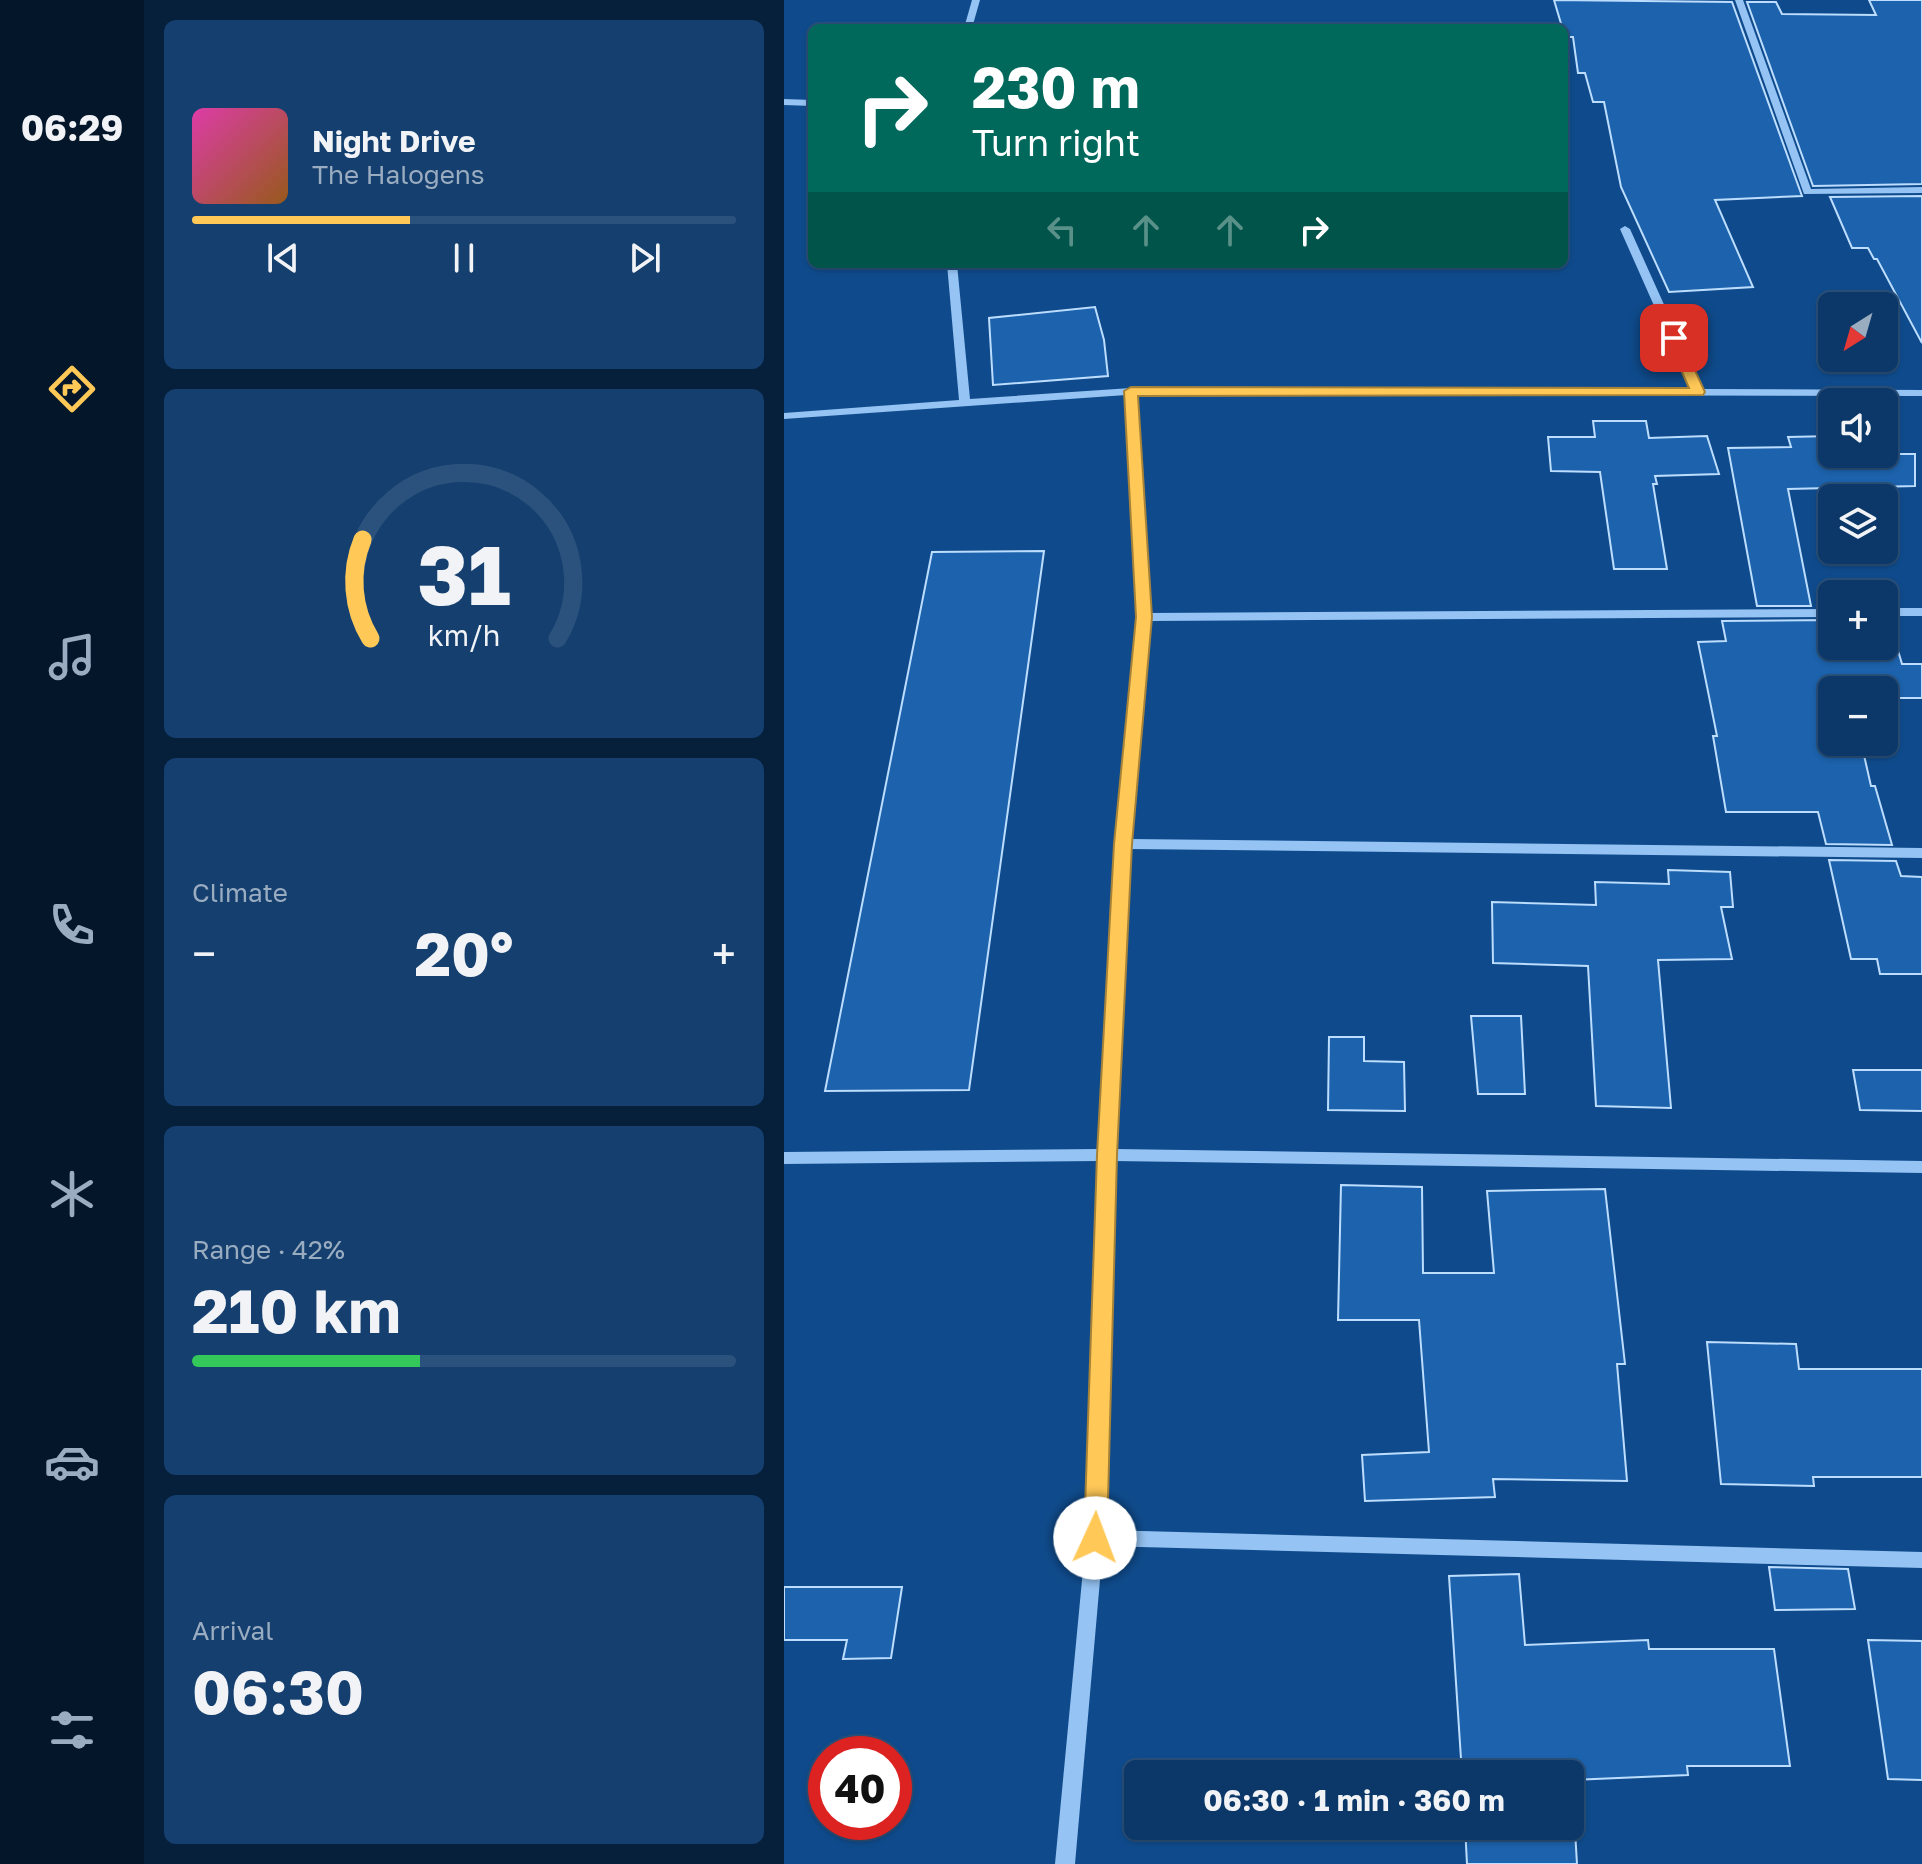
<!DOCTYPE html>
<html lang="en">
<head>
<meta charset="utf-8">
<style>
	body { margin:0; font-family:"Golos Text",sans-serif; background:#143f6f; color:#f1f3f6; height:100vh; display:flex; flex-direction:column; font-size:30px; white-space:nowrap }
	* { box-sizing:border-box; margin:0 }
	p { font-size:26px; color:#9aacc0 }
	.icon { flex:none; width:44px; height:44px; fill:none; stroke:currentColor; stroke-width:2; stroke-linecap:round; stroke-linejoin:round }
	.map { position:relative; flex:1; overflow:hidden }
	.drawer { display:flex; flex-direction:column; gap:20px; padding:20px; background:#061f3a; width:640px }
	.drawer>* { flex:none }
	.top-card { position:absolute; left:24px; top:24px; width:760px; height:244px; border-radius:12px; box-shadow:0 2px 6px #0004,0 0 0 2px #2b527d; background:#00695c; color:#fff; overflow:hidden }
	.needle { width:52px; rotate:217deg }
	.buttons { position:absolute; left:1034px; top:292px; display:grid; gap:16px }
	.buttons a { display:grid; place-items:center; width:80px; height:80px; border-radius:12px; background:#0b3869; box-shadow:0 2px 6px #0004,0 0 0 2px #2b527d; font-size:40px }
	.speed { position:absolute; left:24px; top:1736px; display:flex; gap:16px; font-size:40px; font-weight:700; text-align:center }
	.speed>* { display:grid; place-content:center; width:104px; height:104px; border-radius:50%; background:#0b3869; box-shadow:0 2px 6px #0004,0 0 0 2px #2b527d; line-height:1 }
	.speed .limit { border:12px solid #d22; background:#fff; color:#111 }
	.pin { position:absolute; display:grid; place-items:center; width:68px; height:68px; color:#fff; margin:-34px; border-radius:16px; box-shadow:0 4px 12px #0006 }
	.me { position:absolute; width:88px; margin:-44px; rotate:2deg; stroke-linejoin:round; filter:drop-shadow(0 0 6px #0008) }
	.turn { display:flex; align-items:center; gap:28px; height:168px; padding:0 32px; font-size:36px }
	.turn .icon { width:104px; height:104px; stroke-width:2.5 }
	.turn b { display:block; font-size:56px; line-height:68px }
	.lanes { display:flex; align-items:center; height:76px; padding:0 32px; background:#0003; justify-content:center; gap:40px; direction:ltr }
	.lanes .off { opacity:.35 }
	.big { font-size:60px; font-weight:700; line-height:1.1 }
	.drawer .tile { flex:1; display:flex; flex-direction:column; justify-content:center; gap:12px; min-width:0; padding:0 28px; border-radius:12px; background:#143f6f }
	.drawer .dial { align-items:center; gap:0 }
	.dial svg { height:208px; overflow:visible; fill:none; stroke:#2b527d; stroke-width:7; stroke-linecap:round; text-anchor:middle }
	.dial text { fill:#f1f3f6; stroke:none }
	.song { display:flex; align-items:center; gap:24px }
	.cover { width:96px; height:96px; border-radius:12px; background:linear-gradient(135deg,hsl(320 70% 55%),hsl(30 70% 35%)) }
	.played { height:8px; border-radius:4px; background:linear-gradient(90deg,#ffc857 40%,#2b527d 40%) }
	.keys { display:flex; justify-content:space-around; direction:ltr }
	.heat { display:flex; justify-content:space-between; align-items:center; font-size:44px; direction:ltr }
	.charge { height:12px; border-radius:6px; background:linear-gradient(90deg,#34c759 42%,#2b527d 0) }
	.trip { position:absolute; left:340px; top:1760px; width:460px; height:80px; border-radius:12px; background:#0b3869; box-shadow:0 2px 6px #0004,0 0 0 2px #2b527d; font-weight:700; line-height:80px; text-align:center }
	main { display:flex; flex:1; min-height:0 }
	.tabs { display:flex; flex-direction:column; width:144px; justify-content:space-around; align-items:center; background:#04162a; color:#9aacc0 }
	.tabs .icon { width:56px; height:56px }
	.tabs .on { color:#ffc857 }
	.tabs b { font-size:36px; color:#f1f3f6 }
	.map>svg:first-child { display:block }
	.building { fill:#1c62ac; stroke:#bcddfe; stroke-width:2 }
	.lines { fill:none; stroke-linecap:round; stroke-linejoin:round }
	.minor { fill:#95c3f3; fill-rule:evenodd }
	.route { fill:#ffc857; stroke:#a68239; stroke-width:2 }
</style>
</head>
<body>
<main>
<nav class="tabs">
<b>06:29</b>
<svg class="icon on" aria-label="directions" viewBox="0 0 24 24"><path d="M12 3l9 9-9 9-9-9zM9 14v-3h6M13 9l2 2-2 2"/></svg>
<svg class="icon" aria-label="music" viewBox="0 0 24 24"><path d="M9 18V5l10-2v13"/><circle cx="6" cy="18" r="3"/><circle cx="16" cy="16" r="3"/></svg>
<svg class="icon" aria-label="phone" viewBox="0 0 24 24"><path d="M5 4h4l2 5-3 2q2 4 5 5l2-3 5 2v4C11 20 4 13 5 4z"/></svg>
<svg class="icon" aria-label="climate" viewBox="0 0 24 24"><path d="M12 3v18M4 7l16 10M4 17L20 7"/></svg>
<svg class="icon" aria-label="car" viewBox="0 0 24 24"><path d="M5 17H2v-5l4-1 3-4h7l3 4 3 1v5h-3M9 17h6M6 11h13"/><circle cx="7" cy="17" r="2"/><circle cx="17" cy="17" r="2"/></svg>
<svg class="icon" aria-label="filters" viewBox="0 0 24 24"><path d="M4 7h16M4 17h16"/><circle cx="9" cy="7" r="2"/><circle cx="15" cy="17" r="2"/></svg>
</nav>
<section class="drawer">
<div class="tile">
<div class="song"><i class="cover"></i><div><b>Night Drive</b><p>The Halogens</p></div></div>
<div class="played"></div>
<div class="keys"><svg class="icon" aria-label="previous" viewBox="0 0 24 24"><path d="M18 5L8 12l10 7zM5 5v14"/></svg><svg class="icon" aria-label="pause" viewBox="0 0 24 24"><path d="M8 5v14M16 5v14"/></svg><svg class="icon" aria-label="next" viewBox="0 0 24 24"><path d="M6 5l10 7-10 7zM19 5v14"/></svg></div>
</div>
<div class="tile dial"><svg viewBox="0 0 100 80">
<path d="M14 69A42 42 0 1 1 86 69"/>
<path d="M14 69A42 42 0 0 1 11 31" stroke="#ffc857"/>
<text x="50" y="56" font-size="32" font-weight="700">31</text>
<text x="50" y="72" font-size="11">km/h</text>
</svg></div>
<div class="tile"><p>Climate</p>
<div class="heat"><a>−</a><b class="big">20°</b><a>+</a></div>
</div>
<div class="tile"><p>Range · 42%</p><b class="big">210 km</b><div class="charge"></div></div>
<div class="tile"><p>Arrival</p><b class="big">06:30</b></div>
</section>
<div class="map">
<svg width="1138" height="1864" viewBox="0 0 1138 1864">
	<rect width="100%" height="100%" fill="#0f4b8c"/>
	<!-- building -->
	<g class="building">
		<path d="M770 0 948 2 1018 196 931 200 969 287 885 292 837 187 820 102H809L801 73H794L789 37H781Z"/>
		<path d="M1085 0H1138V184L1029 186 963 2H992L998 14 1092 15Z"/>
		<path d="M1138 196V343L1093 259H1090L1084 248H1068L1046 197Z"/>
		<path d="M311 307 320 340 324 376 209 385 205 318Z"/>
		<path d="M809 421H862L865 438 923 436 935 474 871 476 873 484H869L883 569H830L816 472 767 471 764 437H811Z"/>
		<path d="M1048 436V454H1131V486L1004 489 1027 606H973L944 448 1007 447 1004 437Z"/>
		<path d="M260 551 185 1090 41 1091 148 552Z"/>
		<path d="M1048 620V646H1100V620H1105L1118 664H1138V698H1100V690H1048V742H1077L1087 786H1091L1108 845 1042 844 1034 812H942L929 736H933L914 642 942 641 938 621Z"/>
		<path d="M1045 860 1112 861 1117 876 1138 877V974H1096L1093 959H1067Z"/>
		<path d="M884 870 946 872 949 907H937L948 959 874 960 887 1108 812 1106 804 966 709 963 708 902 812 905 811 882 885 884Z"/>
		<path d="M687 1016H737L741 1094H694Z"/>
		<path d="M545 1037H580V1061L620 1062 621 1111 544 1110Z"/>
		<path d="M1069 1070H1138V1111L1076 1110Z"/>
		<path d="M557 1185 638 1187 639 1273H710L703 1191 821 1189 841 1364H833L843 1481 709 1479 711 1497 581 1501 578 1455 645 1452 635 1320H554Z"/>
		<path d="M923 1342 1012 1344 1015 1369H1138V1477H1029L1030 1486 937 1484Z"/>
		<path d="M985 1567 1064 1569 1071 1609 991 1610Z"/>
		<path d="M735 1574 741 1645 864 1640 865 1649H990L1006 1766H903L904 1775 788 1780 793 1864H683L681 1826H786V1774H678L665 1576Z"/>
		<path d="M0 1587H118L107 1658 59 1659 63 1640H0Z"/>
		<path d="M1084 1640 1138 1641V1780L1104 1779Z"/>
	</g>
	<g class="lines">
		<!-- minor -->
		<g class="minor">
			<path d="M188 0H196L188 28H180Z"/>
			<path d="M951 0H959L1027 189 1138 187V193L1020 194Z"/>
			<path d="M0 99 28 100V106L0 105Z"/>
			<path d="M841 226 846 229 918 389 1138 390V396L353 394 366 613 1048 609V617L366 621 346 839 1138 848V858L345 849 331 1149 1138 1161V1173L330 1161 320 1530 1138 1552V1568L319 1546 291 1864H271L302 1538 315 1161 0 1164V1152L316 1149 332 844 354 617 342 395 0 419V413L175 400 163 264H173L186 399 347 388 907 389 836 229Z"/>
			<rect x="1100" y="608" width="38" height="8"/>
		</g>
	</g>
	<!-- route -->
	<path class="route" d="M890 334 896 338 921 392 919 395 354 396 368 617 348 844 333 1155 323 1538 320 1545 311 1548 303 1545 300 1538 313 1155 330 844 352 617 340 391 347 387 905 388 883 338Z"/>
</svg>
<div class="buttons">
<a><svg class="needle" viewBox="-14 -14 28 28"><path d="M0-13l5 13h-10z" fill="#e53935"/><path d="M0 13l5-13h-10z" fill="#9aacc0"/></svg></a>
<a><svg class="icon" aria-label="sound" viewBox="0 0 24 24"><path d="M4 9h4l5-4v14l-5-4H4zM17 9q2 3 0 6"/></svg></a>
<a><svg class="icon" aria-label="layers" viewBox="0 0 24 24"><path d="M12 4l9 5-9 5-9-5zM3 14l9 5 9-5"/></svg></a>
<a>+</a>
<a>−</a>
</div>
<div class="speed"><div class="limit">40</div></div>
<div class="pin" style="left:890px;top:338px;background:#d93025"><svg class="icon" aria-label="arrive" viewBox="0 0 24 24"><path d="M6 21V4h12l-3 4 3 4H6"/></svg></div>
<svg class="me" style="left:311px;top:1538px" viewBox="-20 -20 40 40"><circle r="19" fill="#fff"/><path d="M0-13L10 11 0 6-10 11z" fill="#ffc857"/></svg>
<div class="trip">06:30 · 1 min · 360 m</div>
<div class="top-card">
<div class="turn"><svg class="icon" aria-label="right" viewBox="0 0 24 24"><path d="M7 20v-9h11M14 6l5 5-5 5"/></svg><div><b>230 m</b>Turn right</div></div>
<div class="lanes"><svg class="icon off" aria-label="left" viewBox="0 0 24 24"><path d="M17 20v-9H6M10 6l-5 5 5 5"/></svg><svg class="icon off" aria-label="ahead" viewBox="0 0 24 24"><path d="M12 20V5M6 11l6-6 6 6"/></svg><svg class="icon off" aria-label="ahead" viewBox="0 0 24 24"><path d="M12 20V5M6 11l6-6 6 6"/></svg><svg class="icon" aria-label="right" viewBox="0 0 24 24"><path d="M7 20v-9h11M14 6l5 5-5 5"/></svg></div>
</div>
</div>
</main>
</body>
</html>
